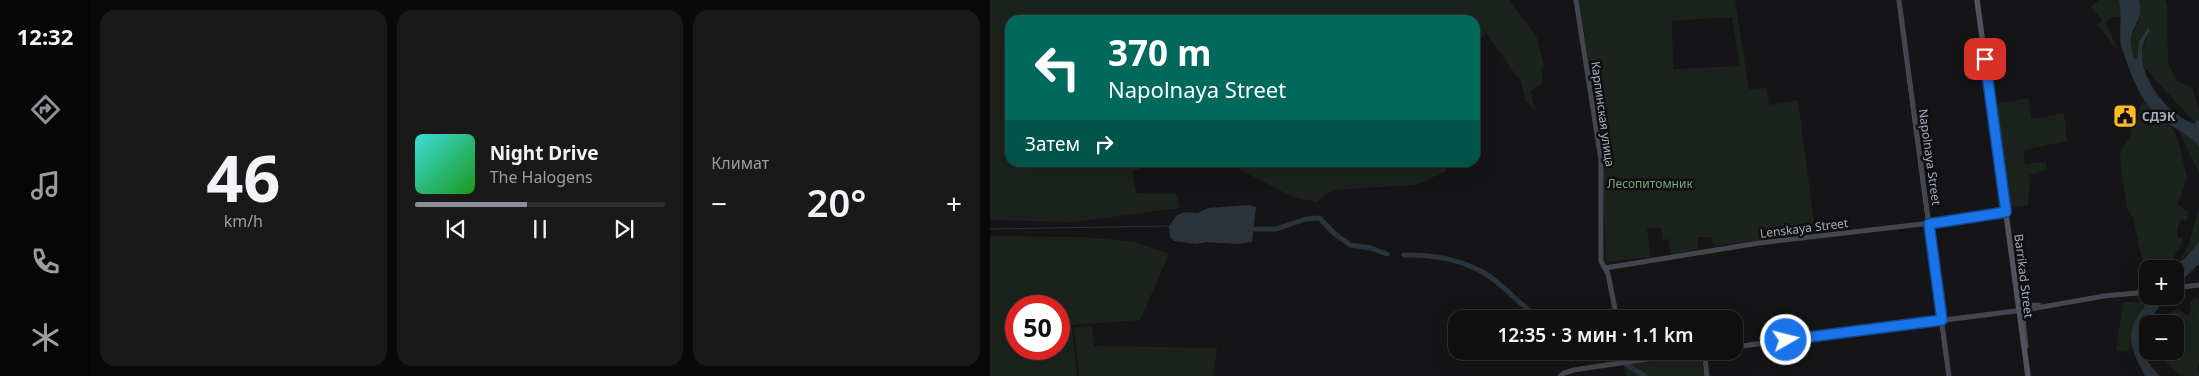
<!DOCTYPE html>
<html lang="ru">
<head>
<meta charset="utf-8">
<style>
	body { margin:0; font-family:"Noto Sans",sans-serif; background:#19191a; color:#f1f3f6; height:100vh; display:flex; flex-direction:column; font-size:19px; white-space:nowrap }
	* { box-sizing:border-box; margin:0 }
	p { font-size:16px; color:#9c9d9f }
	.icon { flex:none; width:28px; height:28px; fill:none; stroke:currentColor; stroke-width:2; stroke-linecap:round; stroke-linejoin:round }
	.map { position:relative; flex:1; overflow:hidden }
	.details { display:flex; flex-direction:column; gap:10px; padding:10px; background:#090909; width:900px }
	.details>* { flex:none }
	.hud { position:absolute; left:15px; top:15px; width:475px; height:152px; border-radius:15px; box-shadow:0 5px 20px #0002,0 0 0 1px #303031; background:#00695c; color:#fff; overflow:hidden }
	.fabs { position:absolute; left:1149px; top:260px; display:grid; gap:10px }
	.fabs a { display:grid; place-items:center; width:45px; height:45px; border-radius:10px; background:#101011; box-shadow:0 5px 20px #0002,0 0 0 1px #303031; font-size:25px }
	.speed { position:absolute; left:15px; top:295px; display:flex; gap:10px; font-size:25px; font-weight:700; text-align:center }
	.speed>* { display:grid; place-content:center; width:65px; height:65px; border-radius:50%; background:#101011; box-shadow:0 5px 20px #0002,0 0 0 1px #303031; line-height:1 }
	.speed .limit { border:8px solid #d22; background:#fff; color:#111 }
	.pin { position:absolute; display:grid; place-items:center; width:42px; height:42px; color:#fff; margin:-21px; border-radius:10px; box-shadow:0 2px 8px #0006 }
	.me { position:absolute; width:55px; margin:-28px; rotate:82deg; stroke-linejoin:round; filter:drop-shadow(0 0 4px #0008) }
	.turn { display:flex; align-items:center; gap:18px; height:105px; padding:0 20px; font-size:22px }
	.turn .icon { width:65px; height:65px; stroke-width:2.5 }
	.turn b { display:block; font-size:35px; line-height:42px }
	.then { display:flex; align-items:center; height:48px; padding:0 20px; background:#0003; gap:10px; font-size:19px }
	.big { font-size:38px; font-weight:600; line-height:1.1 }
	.details .tile { flex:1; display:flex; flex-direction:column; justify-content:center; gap:8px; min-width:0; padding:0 18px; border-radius:15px; background:#19191a }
	.details .dial { align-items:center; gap:0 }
	.dial b { font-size:65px; line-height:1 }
	.song { display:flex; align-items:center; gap:15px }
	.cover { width:60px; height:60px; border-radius:8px; background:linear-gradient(135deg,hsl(180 70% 55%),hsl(120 70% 35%)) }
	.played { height:5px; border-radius:2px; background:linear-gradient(90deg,#8c9099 45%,#303031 45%) }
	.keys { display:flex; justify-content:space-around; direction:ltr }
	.heat { display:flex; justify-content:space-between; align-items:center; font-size:28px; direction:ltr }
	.details .tiles { flex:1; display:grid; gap:10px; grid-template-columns:repeat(3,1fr) }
	.trip { position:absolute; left:458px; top:310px; width:295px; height:50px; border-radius:15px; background:#101011; box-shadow:0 5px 20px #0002,0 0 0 1px #303031; font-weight:600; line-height:50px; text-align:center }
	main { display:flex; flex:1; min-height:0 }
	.dock { display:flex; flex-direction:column; width:90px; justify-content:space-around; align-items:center; background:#060607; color:#9c9d9f }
	.dock .icon { width:35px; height:35px }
	.dock .on { color:#8c9099 }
	.dock b { font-size:22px; color:#f1f3f6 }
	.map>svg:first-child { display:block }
	.green { fill:#1b231c; fill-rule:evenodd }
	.water { fill:#2a343c }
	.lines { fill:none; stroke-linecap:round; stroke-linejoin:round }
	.stream { stroke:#2a343c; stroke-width:1 }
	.river { stroke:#2a343c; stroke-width:5 }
	.secondary { stroke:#44464d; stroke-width:5 }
	.primary { stroke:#51535c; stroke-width:5.5 }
	.tram { stroke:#494b52; stroke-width:1 }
	.route-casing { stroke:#114b97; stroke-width:12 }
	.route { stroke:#1a73e8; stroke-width:9 }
	.labels { text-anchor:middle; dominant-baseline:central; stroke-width:5; stroke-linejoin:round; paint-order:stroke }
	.street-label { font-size:12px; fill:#a6abb9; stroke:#101012 }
	.poi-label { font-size:12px; font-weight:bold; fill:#a6abb9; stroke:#101012; text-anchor:start }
	.park-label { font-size:12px; fill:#7ba57e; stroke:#101012 }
</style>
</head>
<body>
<main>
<nav class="dock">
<b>12:32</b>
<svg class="icon on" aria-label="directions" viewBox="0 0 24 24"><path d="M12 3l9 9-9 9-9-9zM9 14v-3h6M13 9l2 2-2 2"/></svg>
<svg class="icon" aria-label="music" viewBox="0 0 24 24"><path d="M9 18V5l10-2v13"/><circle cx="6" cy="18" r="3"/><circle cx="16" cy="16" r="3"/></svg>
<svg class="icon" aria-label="phone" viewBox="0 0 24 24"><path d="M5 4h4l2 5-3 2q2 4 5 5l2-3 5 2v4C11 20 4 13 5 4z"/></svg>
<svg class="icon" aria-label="climate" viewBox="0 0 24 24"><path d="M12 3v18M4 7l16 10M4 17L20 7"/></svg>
</nav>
<section class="details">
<div class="tiles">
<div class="tile dial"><b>46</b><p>km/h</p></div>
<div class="tile">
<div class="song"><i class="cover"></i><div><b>Night Drive</b><p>The Halogens</p></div></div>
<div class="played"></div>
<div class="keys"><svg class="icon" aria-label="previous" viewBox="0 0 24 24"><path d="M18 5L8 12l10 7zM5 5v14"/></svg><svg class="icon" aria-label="pause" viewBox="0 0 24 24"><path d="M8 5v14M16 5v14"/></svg><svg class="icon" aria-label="next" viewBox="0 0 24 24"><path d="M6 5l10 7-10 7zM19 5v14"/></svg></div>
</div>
<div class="tile"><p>Климат</p>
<div class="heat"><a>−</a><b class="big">20°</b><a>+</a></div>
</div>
</div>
</section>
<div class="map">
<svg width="1209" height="376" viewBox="0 0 1209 376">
	<rect width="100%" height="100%" fill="#151517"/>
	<!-- green -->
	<g class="green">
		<path d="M0 0H519L547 38 554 66 551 69 553 83 541 91 545 110 535 100 531 82 496 33 485 45V20H20V162L166 163 142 172 146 193 186 194 190 208 84 222 0 220Z"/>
		<path d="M589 0H745L759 89 777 88 779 105 808 100 825 231 723 247 721 237H708V249L681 255 678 239 673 240 671 228H657L660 257 616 262 612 146ZM742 17 750 66 683 69 682 21Z"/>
		<path d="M1109 0H1129L1132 12 1129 17H1122L1116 22 1128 51 1108 25 1112 19 1101 7Z"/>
		<path d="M1149 0H1174L1177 4 1178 63 1186 80 1203 89 1209 111V121L1206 120V124L1154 67 1151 54 1160 30 1159 27C1149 36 1148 47 1147 59L1144 58 1141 46 1142 34 1148 23Z"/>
		<path d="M1038 98 1042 119 1074 113 1077 141 1033 150 1035 164 1056 162 1057 169 1040 175 1038 205 1019 208 1005 104Z"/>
		<path d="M1154 99 1165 113 1184 130 1189 143 1197 178 1188 205 1199 212 1197 219 1190 221 1187 230 1188 237 1193 239 1189 249 1184 256 1181 269 1154 268 1143 218 1137 209 1131 169 1130 153 1142 134 1140 130 1145 125 1144 123Z"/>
		<path d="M1188 129 1200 136 1209 146V173Z"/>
		<path d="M455 162 457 171 426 185 343 190 326 202 303 197 237 163Z"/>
		<path d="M1209 207V242L1188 263 1198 247Z"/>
		<path d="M0 236 92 237 145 242 179 254 150 320 69 326V306H26V349H45L42 365 46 349H69V328H82L87 376H0Z"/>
		<path d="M1205 298 1209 300V364L1207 366 1209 376H1191L1174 360 1170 351H1185V324H1165L1179 313 1188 309 1198 315 1200 312V302Z"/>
		<path d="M1133 302H1156L1141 333 1139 352 1126 351Z"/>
		<path d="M102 326 104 346 227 348 223 376H89L84 327Z"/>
		<path d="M707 354 712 359 714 376H637L634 365Z"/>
	</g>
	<!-- water -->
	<g class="water">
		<path d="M1129 0H1149C1153 18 1147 19 1142 34 1139 42 1142 50 1144 58L1147 59 1149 42 1158 27 1160 30C1156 38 1151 46 1152 56 1153 83 1180 116 1205 124L1206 120 1209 121V146C1197 132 1179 127 1166 114 1150 98 1143 80 1136 60 1135 55 1132 51 1131 46 1129 30 1132 15 1129 0Z"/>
		<path d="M257 205 266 207 262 242 246 244 217 242 206 244 184 241 180 237 179 226 187 215 196 212 208 213 218 208Z"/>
		<path d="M1209 242V264L1185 287V269H1181L1194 259Z"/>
		<path d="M1159 296H1178C1151 330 1136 340 1170 376H1155C1145 354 1133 341 1148 316 1152 310 1158 303 1159 296Z"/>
	</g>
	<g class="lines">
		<!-- stream -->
		<path class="stream" d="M0 229 179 226"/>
		<!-- river -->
		<g class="river">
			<path d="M265 229H286L316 219 329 218 345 234 360 245 381 248 397 254"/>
			<path d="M414 255C442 254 475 260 499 276 517 289 532 306 550 319"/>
			<path d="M618 351 631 360"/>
			<path d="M634 363 655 376"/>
		</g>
		<!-- secondary -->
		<g class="secondary">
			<path d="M586 0 611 160V261L618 274 627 319"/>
			<path d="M909 0 959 376"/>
			<path d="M615 268 769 243 932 224 1016 212"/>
			<path d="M1185 288 1209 285"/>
			<path d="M1027 295C1033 303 1039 306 1049 305"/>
			<path d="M744 347 1041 309 1114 296 1158 292"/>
			<path d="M1036 347 1033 318 1041 309"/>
			<path d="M634 351 637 362"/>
			<path d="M714 351 717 376"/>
			<path d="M570 376 574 373 584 370 710 351"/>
		</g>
		<!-- primary -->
		<path class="primary" d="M987 0 1038 376"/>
		<!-- tram -->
		<path class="tram" d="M907 0 957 376"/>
	</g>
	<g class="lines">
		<!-- route casing -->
		<g class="route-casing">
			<path id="route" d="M796 340 952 320 939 224 1016 212 995 59"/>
		</g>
		<!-- route -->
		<use href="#route" class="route"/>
	</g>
	<!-- icons -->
	<defs>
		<g id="civic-square" transform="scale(1.25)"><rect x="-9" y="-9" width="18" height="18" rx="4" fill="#ffba25" stroke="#101012"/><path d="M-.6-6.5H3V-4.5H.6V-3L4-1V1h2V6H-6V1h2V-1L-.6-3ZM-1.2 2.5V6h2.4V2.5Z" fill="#111"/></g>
	</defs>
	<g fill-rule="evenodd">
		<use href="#civic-square" x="1135" y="116"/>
	</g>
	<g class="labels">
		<!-- street labels -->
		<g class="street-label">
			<text transform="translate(613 114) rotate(82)">Карпинская улица</text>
			<text transform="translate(940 157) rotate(82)">Napolnaya Street</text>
			<text transform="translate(814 228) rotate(-7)">Lenskaya Street</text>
			<text transform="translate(1034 276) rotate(83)">Barrikad Street</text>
		</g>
		<!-- poi labels -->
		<g class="poi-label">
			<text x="1152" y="116">СДЭК</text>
		</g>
		<!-- park labels -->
		<g class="park-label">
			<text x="660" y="183">Лесопитомник</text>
		</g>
	</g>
</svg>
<div class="fabs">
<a>+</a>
<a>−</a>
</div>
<div class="speed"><div class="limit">50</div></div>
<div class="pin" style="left:995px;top:59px;background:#d93025"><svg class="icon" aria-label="arrive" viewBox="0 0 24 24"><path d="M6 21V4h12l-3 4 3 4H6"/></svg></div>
<svg class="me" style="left:796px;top:340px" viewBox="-20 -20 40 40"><circle r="17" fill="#1a73e8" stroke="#fff" stroke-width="3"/><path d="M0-11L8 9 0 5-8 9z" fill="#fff"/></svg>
<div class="trip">12:35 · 3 мин · 1.1 km</div>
<div class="hud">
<div class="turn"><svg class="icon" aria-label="left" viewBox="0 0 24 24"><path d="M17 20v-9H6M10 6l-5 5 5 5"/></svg><div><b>370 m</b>Napolnaya Street</div></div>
<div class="then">Затем<svg class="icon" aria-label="right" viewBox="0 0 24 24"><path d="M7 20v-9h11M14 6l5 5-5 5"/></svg></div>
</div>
</div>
</main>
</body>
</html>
